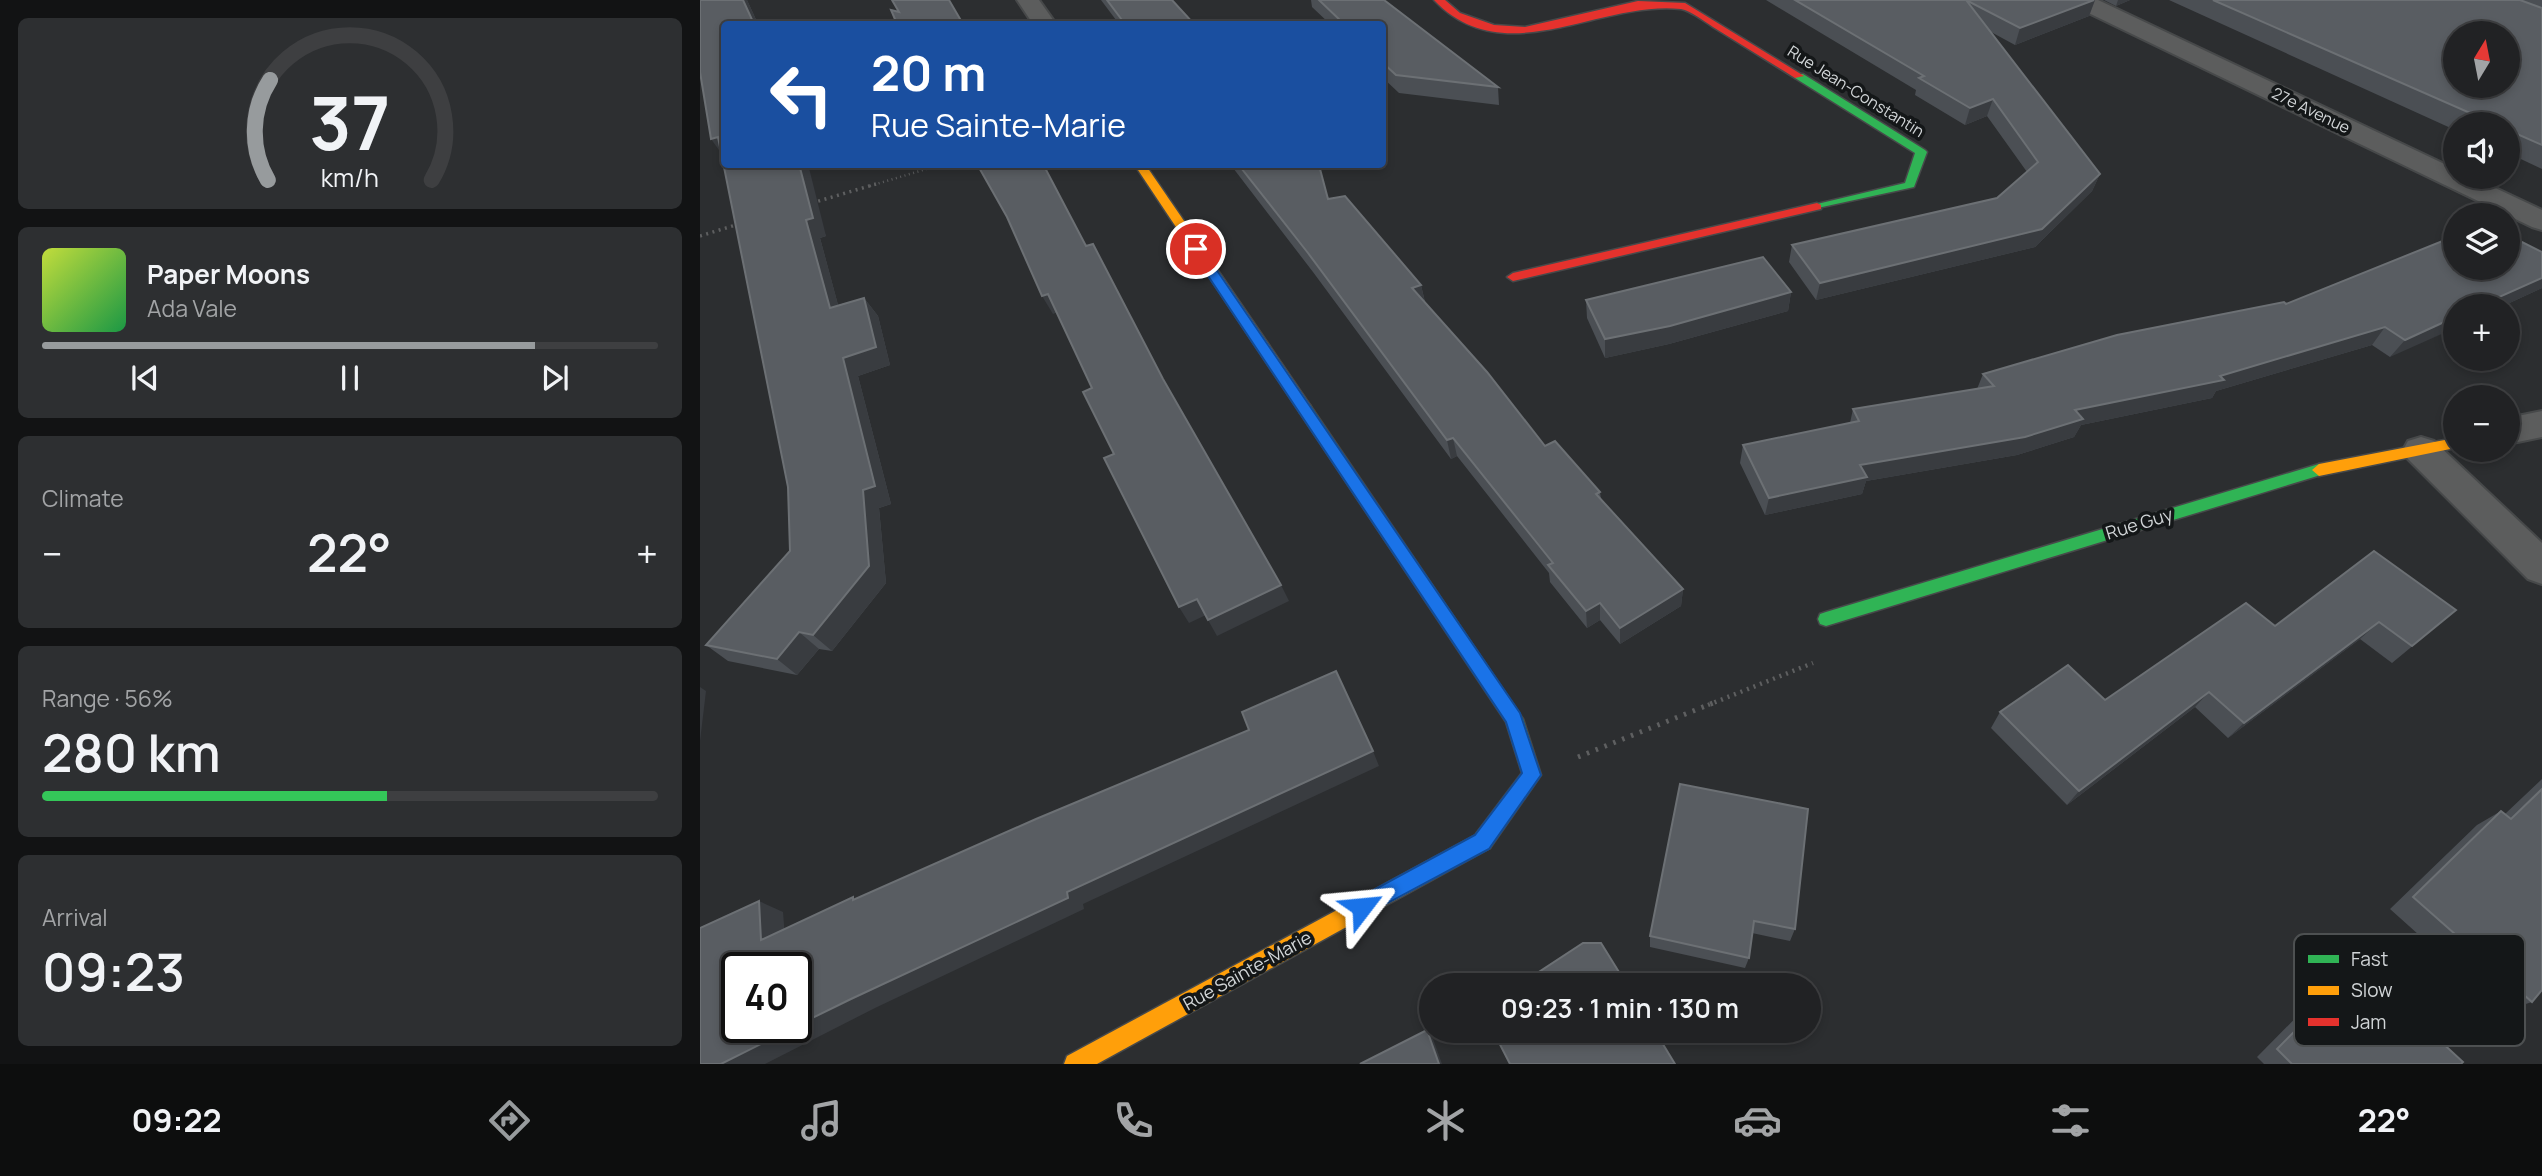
<!DOCTYPE html>
<html lang="en">
<head>
<meta charset="utf-8">
<style>
	body { margin:0; font-family:Manrope,sans-serif; background:#2d2f31; color:#f1f3f6; height:100vh; display:flex; flex-direction:column; font-size:26px; white-space:nowrap }
	* { box-sizing:border-box; margin:0 }
	p { font-size:23px; color:#a2a4a6 }
	.icon { flex:none; width:38px; height:38px; fill:none; stroke:currentColor; stroke-width:2; stroke-linecap:round; stroke-linejoin:round }
	.map { position:relative; flex:1; overflow:hidden }
	.side { display:flex; flex-direction:column; gap:18px; padding:18px; background:#121314; width:700px }
	.side>* { flex:none }
	.guide { position:absolute; left:21px; top:21px; width:665px; height:147px; border-radius:7px; box-shadow:0 4px 10px #0003,0 0 0 2px #3e3f41; background:#1a4fa0; color:#fff; overflow:hidden }
	.needle { width:46px; rotate:10deg }
	.fabs { position:absolute; left:1743px; top:21px; display:grid; gap:14px }
	.fabs a { display:grid; place-items:center; width:77px; height:77px; border-radius:50%; background:#212224; box-shadow:0 4px 10px #0003,0 0 0 2px #3e3f41; font-size:35px }
	.speed { position:absolute; left:21px; top:952px; display:flex; gap:14px; font-size:35px; font-weight:700; text-align:center }
	.speed>* { display:grid; place-content:center; width:91px; height:91px; border-radius:50%; background:#212224; box-shadow:0 4px 10px #0003,0 0 0 2px #3e3f41; line-height:1 }
	.speed .limit { border:4px solid #111; border-radius:10px; background:#fff; color:#111 }
	.pin { position:absolute; display:grid; place-items:center; width:60px; height:60px; color:#fff; margin:-30px; border:4px solid #fff; border-radius:50%; box-shadow:0 2px 7px #0007 }
	.me { position:absolute; width:77px; margin:-38px; rotate:61deg; stroke-linejoin:round; filter:drop-shadow(0 0 5px #0008) }
	.turn { display:flex; align-items:center; gap:24px; height:147px; padding:0 35px; font-size:32px }
	.turn .icon { width:91px; height:91px; stroke-width:2.5 }
	.turn b { display:block; font-size:49px; line-height:60px }
	.big { font-size:52px; font-weight:600; line-height:1.1 }
	.side .card { flex:1; display:flex; flex-direction:column; justify-content:center; gap:10px; min-width:0; padding:0 24px; border-radius:10px; background:#2d2f31 }
	.side .dial { align-items:center; gap:0 }
	.dial svg { height:182px; overflow:visible; fill:none; stroke:#3e3f41; stroke-width:7; stroke-linecap:round; text-anchor:middle }
	.dial text { fill:#f1f3f6; stroke:none }
	.song { display:flex; align-items:center; gap:21px }
	.cover { width:84px; height:84px; border-radius:10px; background:linear-gradient(135deg,hsl(70 70% 55%),hsl(140 70% 35%)) }
	.played { height:7px; border-radius:4px; background:linear-gradient(90deg,#979b9d 80%,#3e3f41 80%) }
	.keys { display:flex; justify-content:space-around; direction:ltr }
	.heat { display:flex; justify-content:space-between; align-items:center; font-size:38px; direction:ltr }
	.charge { height:10px; border-radius:5px; background:linear-gradient(90deg,#34c759 56%,#3e3f41 0) }
	.trip { position:absolute; left:719px; top:973px; width:402px; height:70px; border-radius:35px; background:#212224; box-shadow:0 4px 10px #0003,0 0 0 2px #3e3f41; font-weight:600; line-height:70px; text-align:center }
	.tabs { display:flex; height:112px; justify-content:space-around; align-items:center; background:#0d0e0e; color:#a2a4a6 }
	.tabs .icon { width:49px; height:49px }
	.tabs .selected { color:#979b9d }
	.tabs b { font-size:32px; color:#f1f3f6 }
	main { display:flex; flex:1; min-height:0 }
	.map>svg:first-child { display:block }
	.lines { fill:none; stroke-linecap:round; stroke-linejoin:round }
	.street-casing { stroke:#47494a; stroke-width:4 }
	.fast-casing { stroke:#47494a; stroke-width:3 }
	.slow-casing { stroke:#47494a; stroke-width:3 }
	.jam-casing { stroke:#47494a; stroke-width:3 }
	.path-far3 { stroke:#5e5f60; stroke-width:2.5; stroke-dasharray:1 3.5; stroke-linecap:butt }
	.path-far2 { stroke:#5e5f60; stroke-width:3.5; stroke-dasharray:2 4.5; stroke-linecap:butt }
	.path-far1 { stroke:#5e5f60; stroke-width:4.5; stroke-dasharray:2 5; stroke-linecap:butt }
	.path { stroke:#5e5f60; stroke-width:5; stroke-dasharray:2.5 7; stroke-linecap:butt }
	.street { fill:#5c5d5d; fill-rule:evenodd }
	.fast { fill:#30b455; fill-rule:evenodd }
	.slow { fill:#ff9f0a; fill-rule:evenodd }
	.jam { fill:#e5322d; fill-rule:evenodd }
	.wall { fill:#4b4f54 }
	.shaded-wall { fill:#393c40 }
	.building { fill:#595d62; stroke:#6c7074; stroke-width:2; fill-rule:evenodd }
	.route { fill:#1a73e8; stroke:#114b97; stroke-width:2 }
	.labels { text-anchor:middle; dominant-baseline:central; stroke-width:7; stroke-linejoin:round; paint-order:stroke }
	.far-street-label { font-size:16px; fill:#d1d5d7; stroke:#141718 }
	.street-label { font-size:18px; fill:#d1d5d7; stroke:#141718 }
	.key { fill:#141718; stroke:#4d5051; stroke-width:2 }
	.key-label { font-size:19px; fill:#d1d5d7 }
</style>
</head>
<body>
<main>
<section class="side">
<div class="card dial"><svg viewBox="0 0 100 80">
<path d="M14 69A42 42 0 1 1 86 69"/>
<path d="M14 69A42 42 0 0 1 15 25" stroke="#979b9d"/>
<text x="50" y="56" font-size="32" font-weight="700">37</text>
<text x="50" y="72" font-size="11">km/h</text>
</svg></div>
<div class="card">
<div class="song"><i class="cover"></i><div><b>Paper Moons</b><p>Ada Vale</p></div></div>
<div class="played"></div>
<div class="keys"><svg class="icon" aria-label="previous" viewBox="0 0 24 24"><path d="M18 5L8 12l10 7zM5 5v14"/></svg><svg class="icon" aria-label="pause" viewBox="0 0 24 24"><path d="M8 5v14M16 5v14"/></svg><svg class="icon" aria-label="next" viewBox="0 0 24 24"><path d="M6 5l10 7-10 7zM19 5v14"/></svg></div>
</div>
<div class="card"><p>Climate</p>
<div class="heat"><a>−</a><b class="big">22°</b><a>+</a></div>
</div>
<div class="card"><p>Range · 56%</p><b class="big">280 km</b><div class="charge"></div></div>
<div class="card"><p>Arrival</p><b class="big">09:23</b></div>
</section>
<div class="map">
<svg width="1842" height="1064" viewBox="0 0 1842 1064">
	<rect width="100%" height="100%" fill="#2c2e30"/>
	<g class="lines">
		<!-- street casing -->
		<g class="street-casing">
			<g id="street">
				<path d="M317 0H339L356 24H333Z"/>
				<path d="M1369 0H1398L1755 169V177H1772L1842 210V230L1832 227 1372 5Z"/>
				<path d="M1842 411V437L1808 444V418Z"/>
				<path d="M1721 437 1734 441 1842 543V584L1828 579 1708 459 1703 450 1708 441Z"/>
			</g>
		</g>
		<!-- fast casing -->
		<g class="fast-casing">
			<g id="fast">
				<path d="M1095 74H1103L1225 150 1227 152 1214 187 1113 209V205L1205 183 1215 153 1095 78Z"/>
				<path d="M605 404 610 405 823 719 841 775 790 848 783 851 776 848 773 841 776 834 822 773 806 722 600 413 598 409Z"/>
				<path d="M1619 464 1624 466 1626 470 1624 474 1126 626 1120 624 1118 619 1120 614 1126 612Z"/>
			</g>
		</g>
		<!-- slow casing -->
		<g class="slow-casing">
			<g id="slow">
				<path d="M434 164H445L610 405 612 409 610 413H600Z"/>
				<path d="M1755 438V448L1619 476 1612 470 1619 464Z"/>
				<path d="M783 831 790 834 793 841 790 848 397 1064H364L367 1056Z"/>
			</g>
		</g>
		<!-- jam casing -->
		<g class="jam-casing">
			<g id="jam">
				<path d="M734 0H745L760 13 794 25 825 27 938 1 985 3 1104 76 1095 78C1068 61 1040 44 1013 27 1004 21 991 11 981 9 899 0 804 74 734 0Z"/>
				<path d="M1117 203 1121 205V209L813 281 807 277 813 273Z"/>
			</g>
		</g>
		<!-- path-far3 -->
		<path class="path-far3" d="M170 186 243 164"/>
		<!-- path-far2 -->
		<g class="path-far2">
			<path d="M112 203 176 184"/>
			<path d="M0 236 39 224"/>
		</g>
		<!-- path-far1 -->
		<path class="path-far1" d="M1008 705 1113 663"/>
		<!-- path -->
		<path class="path" d="M878 757 1013 703"/>
		<!-- street -->
		<use href="#street" class="street"/>
		<!-- fast -->
		<use href="#fast" class="fast"/>
		<!-- slow -->
		<use href="#slow" class="slow"/>
		<!-- jam -->
		<use href="#jam" class="jam"/>
	</g>
	<!-- wall -->
	<g class="wall">
		<path d="M0 0H47L58 24H24L126 236 120 238 138 305 164 298 178 316 190 365 158 376 191 504 179 508 186 583 132 651 119 649 97 675 28 661 6 645 90 551 88 487 21 152Z"/>
		<path d="M401 0H472L494 24H419Z"/>
		<path d="M611 0H684L798 87 799 105 699 93 682 77V24H630L612 7Z"/>
		<path d="M1066 0H1395L1389 16 1315 45 1291 32 1400 174 1392 191 1335 247 1116 300 1089 262 1092 245 1297 198 1327 172 1287 116 1265 125 1215 95 1216 90Z"/>
		<path d="M1404 0H1430L1416 6Z"/>
		<path d="M1469 0H1842V169L1808 153V124H1755V130Z"/>
		<path d="M530 164H616L628 199 721 285 725 302 845 446 900 492 901 499 983 589 981 606 920 644 900 620 887 628 850 582 849 573 757 456 751 459 613 272Z"/>
		<path d="M1842 252V288L1803 306H1755L1690 357 1672 345 1516 391 1512 398 1381 425 1374 437 1317 455 1166 481 1162 494 1065 515 1040 463 1043 445 1150 423 1153 409 1277 389 1283 374 1586 304Z"/>
		<path d="M1091 292 1088 311 969 344 905 358 887 318 886 300Z"/>
		<path d="M1756 610 1692 663 1660 639 1528 738 1495 707 1367 805 1291 728 1300 712 1405 700 1575 626Z"/>
		<path d="M1842 779V990L1832 1002 1804 1011 1690 909 1777 825 1801 811 1805 814Z"/>
		<path d="M980 784 1095 929 1090 941 1052 933 1049 958 1045 968 950 947V936Z"/>
		<path d="M1659 966 1761 1064H1564L1557 1057 1637 976Z"/>
	</g>
	<!-- shaded-wall -->
	<g class="shaded-wall">
		<path d="M43 0H47L58 24H54Z"/>
		<path d="M1395 0 1389 16 1315 45 1320 28Z"/>
		<path d="M1418 0H1430L1416 6Z"/>
		<path d="M1293 99 1287 116 1265 125 1270 108Z"/>
		<path d="M18 137 24 157 11 139Z"/>
		<path d="M99 164H108L126 236 120 238 144 327 130 308 106 220Z"/>
		<path d="M1400 174 1392 191 1335 247 1116 300 1120 283Z"/>
		<path d="M1842 278V288L1803 306H1779Z"/>
		<path d="M721 285 725 303 712 288Z"/>
		<path d="M1091 292 1088 311 969 344 905 358V339Z"/>
		<path d="M348 294 358 312 353 314 342 296Z"/>
		<path d="M164 298 178 316 190 365 158 376 191 504 179 508 186 583 132 651 113 635 143 358Z"/>
		<path d="M1755 317V328L1690 357 1705 340Z"/>
		<path d="M1685 327 1672 345 1516 391 1512 398 1381 425 1374 437 1317 455 1166 481 1162 494 1065 515 1069 498 1160 465 1375 410 1520 376Z"/>
		<path d="M753 438 757 456 751 459 747 440Z"/>
		<path d="M581 585 589 601 517 636 508 620Z"/>
		<path d="M983 589 981 606 920 644V628Z"/>
		<path d="M497 599 506 615 489 623 479 607Z"/>
		<path d="M900 603V620L887 628 886 611Z"/>
		<path d="M1679 622 1660 639 1528 738 1544 723Z"/>
		<path d="M99 632 119 649 97 675 77 659Z"/>
		<path d="M0 687 6 691 0 741Z"/>
		<path d="M1509 692 1495 707 1367 805 1379 791Z"/>
		<path d="M673 751 679 766 383 904 384 909 175 1008 65 1064H21L367 892Z"/>
		<path d="M59 901 83 912 86 950 61 940Z"/>
		<path d="M727 1030 733 1039 742 1064H739Z"/>
	</g>
	<!-- building -->
	<g class="building">
		<path d="M0 0H43L54 24H24V164H99L113 218 106 220 130 308 164 298 176 347 143 358 175 486 163 490 169 566 113 635 99 632 77 659 6 645 90 551 88 487 18 137 11 139 0 72Z"/>
		<path d="M192 0H249L263 24H197L191 10 199 12Z"/>
		<path d="M407 0H472L494 24H425Z"/>
		<path d="M619 0H684L798 87 696 75 682 62V24H644Z"/>
		<path d="M1095 0H1266L1400 174 1342 229 1120 283 1092 245 1297 198 1338 162 1293 99 1270 108 1219 78 1224 76Z"/>
		<path d="M1266 0H1394L1320 28Z"/>
		<path d="M1513 0H1820L1842 8V145L1808 130V124H1795ZM1755 33H1808V86H1755Z"/>
		<path d="M277 164H343L386 246 393 244 463 379 581 585 508 620 497 599 479 607 404 458 414 454 383 392 392 388 348 294 342 296 307 217Z"/>
		<path d="M538 164H616L620 169 628 199 645 196 721 285 712 288 787 372 845 446 855 441 900 492 896 494 983 589 920 628 900 603 886 611 848 565 853 563 753 438 747 440 608 253Z"/>
		<path d="M1808 235 1842 252V278L1779 306H1755V317L1705 340 1685 327 1520 376 1524 380 1375 410 1383 419 1325 437 1160 465 1167 477 1069 498 1043 445 1159 421 1153 409 1294 386 1283 374 1417 335 1584 302 1586 304 1755 236V268H1808Z"/>
		<path d="M1063 257 1091 292 970 326 905 339 886 300Z"/>
		<path d="M1674 551 1756 610 1712 646 1679 622 1544 723 1509 692 1379 791 1300 712 1368 665 1405 700 1546 603 1575 626Z"/>
		<path d="M636 671 673 751 367 892 368 898 151 999 96 1026V968H37V1027H95L21 1064H0V928L59 901 61 940 153 897V900L336 819 549 730 542 712Z"/>
		<path d="M980 784 1108 809 1095 929 1054 921 1049 958 950 936Z"/>
		<path d="M1842 789V990L1832 1002 1713 897 1801 811 1811 819Z"/>
		<path d="M883 943H901L927 985H819Z"/>
		<path d="M1659 966 1763 1062 1761 1064H1592L1577 1049Z"/>
		<path d="M727 1030 739 1064H660Z"/>
		<path d="M793 1031H955L975 1064H810Z"/>
	</g>
	<!-- route -->
	<path class="route" d="M496 246 501 247 820 713 841 775 789 849 662 917 655 914 652 907 655 900 775 835 822 773 806 722 490 249Z"/>
	<g class="labels">
		<!-- far-street labels -->
		<g class="far-street-label">
			<text transform="translate(1156 91) rotate(32)">Rue Jean-Constantin</text>
			<text transform="translate(1611 110) rotate(26)">27e Avenue</text>
		</g>
		<!-- street labels -->
		<g class="street-label">
			<text transform="translate(1439 523) rotate(-17)">Rue Guy</text>
			<text transform="translate(547 970) rotate(-29)">Rue Sainte-Marie</text>
		</g>
	</g>
	<!-- legend -->
	<rect x="1594" y="934" width="231" height="112" rx="10" class="key"/>
	<rect x="1608" y="955" width="31" height="8" fill="#30b455"/>
	<rect x="1608" y="986" width="31" height="9" fill="#ff9f0a"/>
	<rect x="1608" y="1018" width="31" height="8" fill="#e5322d"/>
	<g class="key-label">
		<text x="1651" y="966">Fast</text>
		<text x="1651" y="997">Slow</text>
		<text x="1651" y="1029">Jam</text>
	</g>
</svg>
<div class="fabs">
<a><svg class="needle" viewBox="-14 -14 28 28"><path d="M0-13l5 13h-10z" fill="#e53935"/><path d="M0 13l5-13h-10z" fill="#a2a4a6"/></svg></a>
<a><svg class="icon" aria-label="sound" viewBox="0 0 24 24"><path d="M4 9h4l5-4v14l-5-4H4zM17 9q2 3 0 6"/></svg></a>
<a><svg class="icon" aria-label="layers" viewBox="0 0 24 24"><path d="M12 4l9 5-9 5-9-5zM3 14l9 5 9-5"/></svg></a>
<a>+</a>
<a>−</a>
</div>
<div class="speed"><div class="limit">40</div></div>
<div class="pin" style="left:496px;top:249px;background:#d93025"><svg class="icon" aria-label="arrive" viewBox="0 0 24 24"><path d="M6 21V4h12l-3 4 3 4H6"/></svg></div>
<svg class="me" style="left:662px;top:907px" viewBox="-20 -20 40 40"><path d="M0-17L14 15 0 8-14 15z" fill="#1a73e8" stroke="#fff" stroke-width="4"/></svg>
<div class="trip">09:23 · 1 min · 130 m</div>
<div class="guide">
<div class="turn"><svg class="icon" aria-label="left" viewBox="0 0 24 24"><path d="M17 20v-9H6M10 6l-5 5 5 5"/></svg><div><b>20 m</b>Rue Sainte-Marie</div></div>
</div>
</div>
</main>
<nav class="tabs">
<b>09:22</b>
<svg class="icon selected" aria-label="directions" viewBox="0 0 24 24"><path d="M12 3l9 9-9 9-9-9zM9 14v-3h6M13 9l2 2-2 2"/></svg>
<svg class="icon" aria-label="music" viewBox="0 0 24 24"><path d="M9 18V5l10-2v13"/><circle cx="6" cy="18" r="3"/><circle cx="16" cy="16" r="3"/></svg>
<svg class="icon" aria-label="phone" viewBox="0 0 24 24"><path d="M5 4h4l2 5-3 2q2 4 5 5l2-3 5 2v4C11 20 4 13 5 4z"/></svg>
<svg class="icon" aria-label="climate" viewBox="0 0 24 24"><path d="M12 3v18M4 7l16 10M4 17L20 7"/></svg>
<svg class="icon" aria-label="car" viewBox="0 0 24 24"><path d="M5 17H2v-5l4-1 3-4h7l3 4 3 1v5h-3M9 17h6M6 11h13"/><circle cx="7" cy="17" r="2"/><circle cx="17" cy="17" r="2"/></svg>
<svg class="icon" aria-label="filters" viewBox="0 0 24 24"><path d="M4 7h16M4 17h16"/><circle cx="9" cy="7" r="2"/><circle cx="15" cy="17" r="2"/></svg>
<b>22°</b>
</nav>
</body>
</html>
